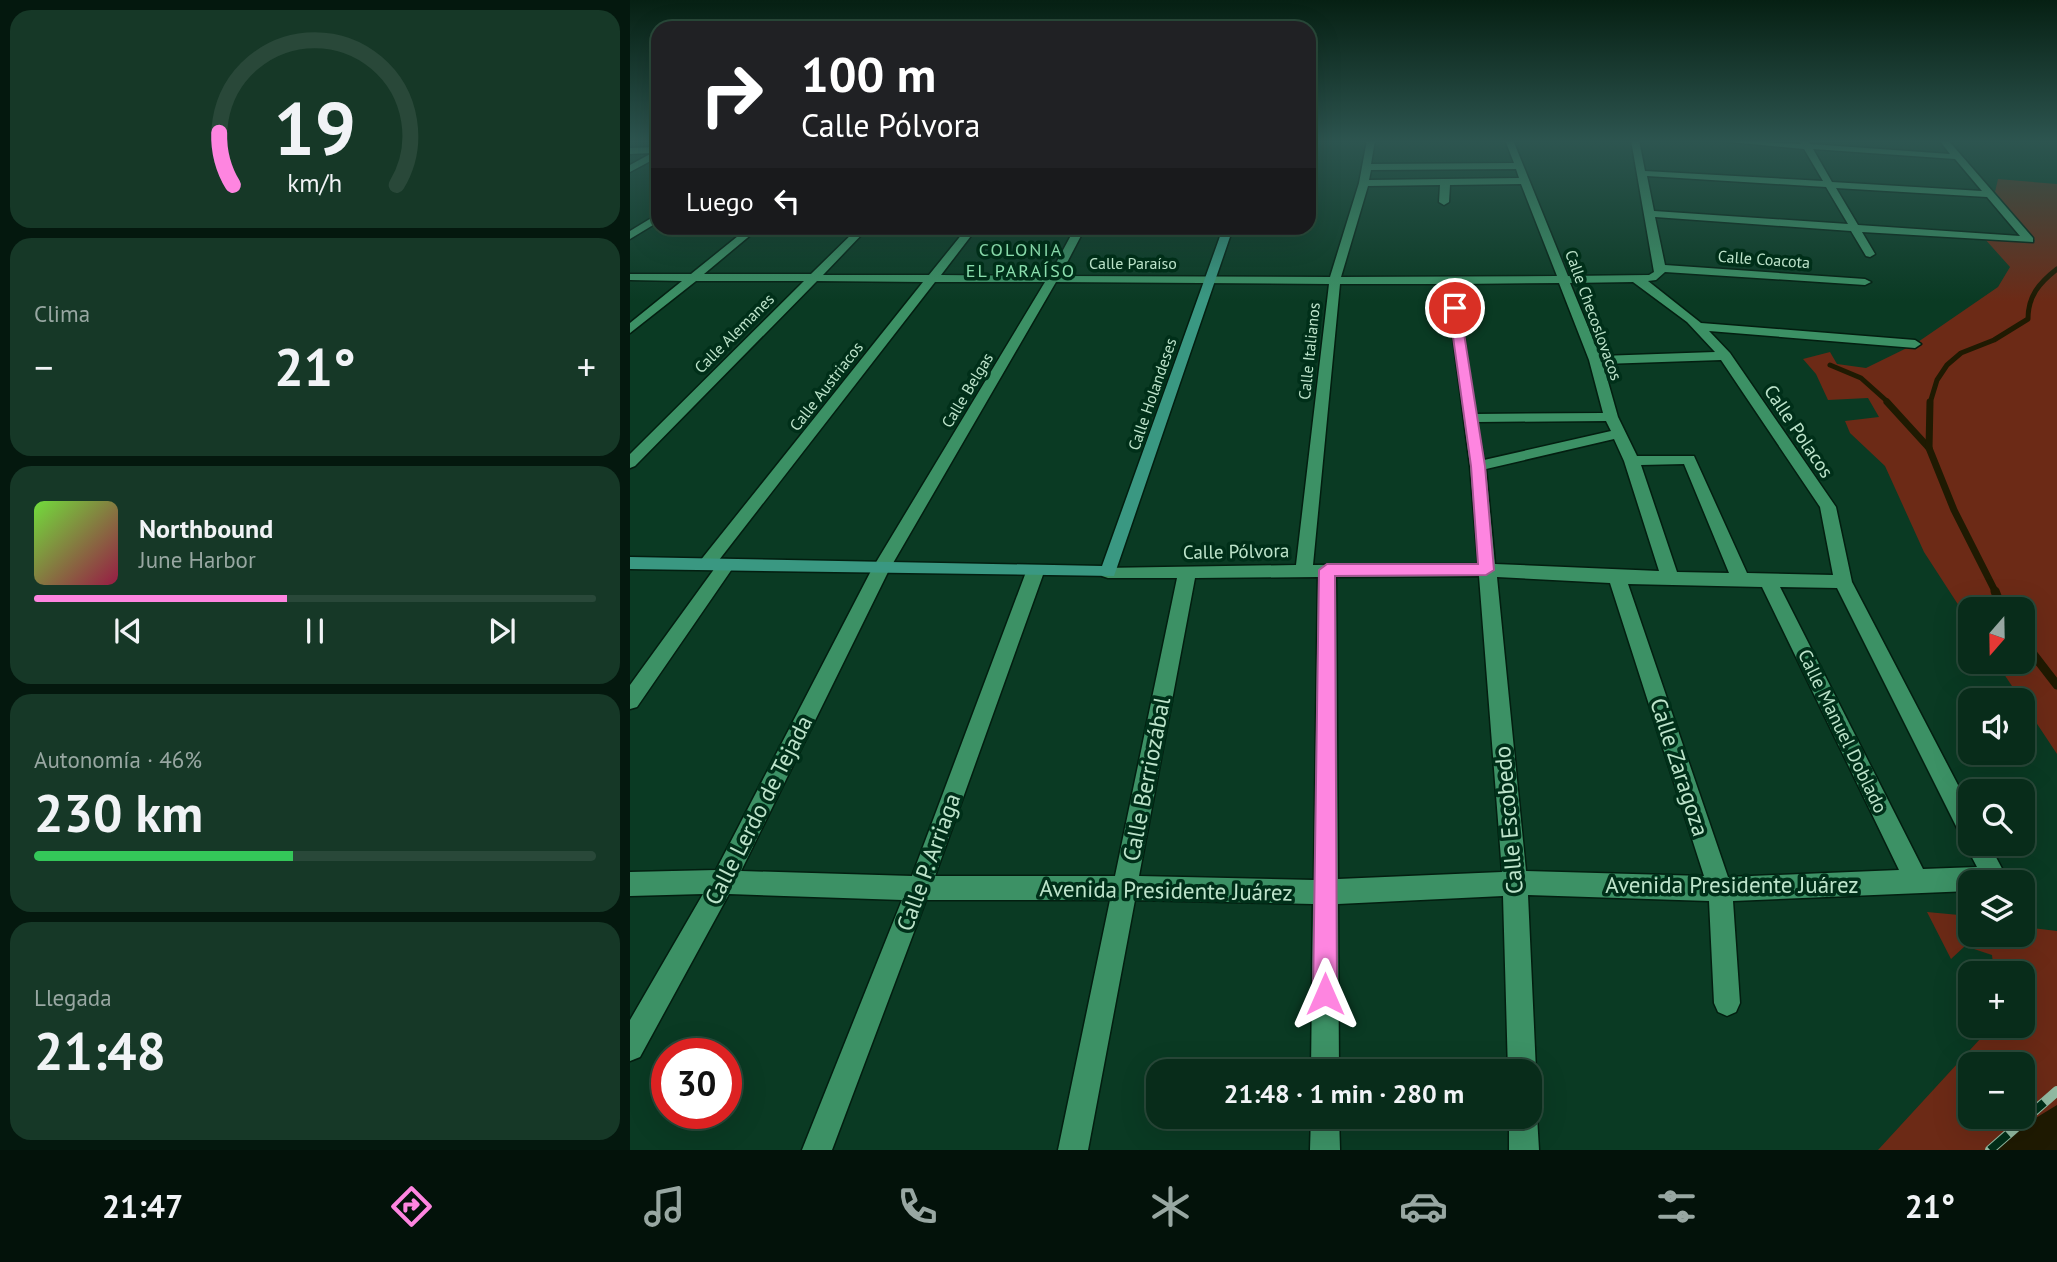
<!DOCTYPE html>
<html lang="es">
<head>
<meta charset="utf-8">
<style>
	body { margin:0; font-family:"PT Sans",sans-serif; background:#163827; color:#f1f3f6; height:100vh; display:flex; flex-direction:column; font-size:26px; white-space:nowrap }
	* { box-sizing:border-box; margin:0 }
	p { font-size:23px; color:#98a7a2 }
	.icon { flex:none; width:38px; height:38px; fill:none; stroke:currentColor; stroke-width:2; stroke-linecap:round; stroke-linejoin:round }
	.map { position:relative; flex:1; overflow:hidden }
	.sheet { display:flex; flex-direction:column; gap:10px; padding:10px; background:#04180e; width:630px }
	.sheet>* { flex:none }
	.top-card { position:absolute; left:21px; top:21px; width:665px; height:214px; border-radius:21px; box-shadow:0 7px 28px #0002,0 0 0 2px #294839; background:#202124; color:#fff; overflow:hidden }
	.needle { width:46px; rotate:200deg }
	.buttons { position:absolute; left:1328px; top:597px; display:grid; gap:14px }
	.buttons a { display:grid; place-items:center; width:77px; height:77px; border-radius:14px; background:#082c1a; box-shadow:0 7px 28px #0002,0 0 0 2px #294839; font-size:35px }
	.speed { position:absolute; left:21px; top:1038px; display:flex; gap:14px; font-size:35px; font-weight:700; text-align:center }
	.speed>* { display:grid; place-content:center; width:91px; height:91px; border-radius:50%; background:#082c1a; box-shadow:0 7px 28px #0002,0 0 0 2px #294839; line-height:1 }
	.speed .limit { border:10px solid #d22; background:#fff; color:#111 }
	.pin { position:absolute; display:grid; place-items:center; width:60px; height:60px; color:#fff; margin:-30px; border:4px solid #fff; border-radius:50%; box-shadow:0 2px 7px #0007 }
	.me { position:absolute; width:77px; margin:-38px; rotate:0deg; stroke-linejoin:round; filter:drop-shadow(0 0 5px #0008) }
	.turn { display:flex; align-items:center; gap:24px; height:147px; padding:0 35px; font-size:32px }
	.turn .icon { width:91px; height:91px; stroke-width:2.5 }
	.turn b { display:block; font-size:49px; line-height:60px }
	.then { display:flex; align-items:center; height:66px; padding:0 35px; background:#0003; gap:14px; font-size:26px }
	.big { font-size:52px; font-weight:700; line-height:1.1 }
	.sheet .widget { flex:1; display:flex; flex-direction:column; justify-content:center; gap:10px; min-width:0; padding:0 24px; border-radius:21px; background:#163827 }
	.sheet .dial { align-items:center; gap:0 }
	.dial svg { height:182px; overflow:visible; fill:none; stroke:#294839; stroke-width:7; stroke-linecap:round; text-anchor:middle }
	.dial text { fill:#f1f3f6; stroke:none }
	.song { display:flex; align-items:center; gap:21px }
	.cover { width:84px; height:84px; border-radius:10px; background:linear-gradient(135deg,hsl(100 70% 55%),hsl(340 70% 35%)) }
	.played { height:7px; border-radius:4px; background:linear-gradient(90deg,#fe85e0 45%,#294839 45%) }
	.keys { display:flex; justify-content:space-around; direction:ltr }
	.heat { display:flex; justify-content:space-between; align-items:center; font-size:38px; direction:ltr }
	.charge { height:10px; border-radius:5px; background:linear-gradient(90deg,#34c759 46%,#294839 0) }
	.trip { position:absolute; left:516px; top:1059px; width:396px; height:70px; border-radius:21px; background:#082c1a; box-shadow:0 7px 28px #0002,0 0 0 2px #294839; font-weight:700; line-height:70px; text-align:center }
	.tab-bar { display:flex; height:112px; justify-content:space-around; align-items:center; background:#03120a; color:#98a7a2 }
	.tab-bar .icon { width:49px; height:49px }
	.tab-bar .on { color:#fe85e0 }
	.tab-bar b { font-size:32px; color:#f1f3f6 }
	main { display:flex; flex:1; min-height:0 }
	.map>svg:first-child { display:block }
	.green { fill:#6c2a16; fill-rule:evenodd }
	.water { fill:#1f1a02 }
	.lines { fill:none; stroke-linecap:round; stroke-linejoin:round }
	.stream-far2 { stroke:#1f1a02; stroke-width:5 }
	.stream-far1 { stroke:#1f1a02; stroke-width:7 }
	.stream { stroke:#1f1a02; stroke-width:9 }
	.street-casing { stroke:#031e10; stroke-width:3 }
	.secondary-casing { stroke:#031e10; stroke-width:3 }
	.street { fill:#3c9165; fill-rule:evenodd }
	.secondary { fill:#3a9882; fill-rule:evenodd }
	.rail-casing { stroke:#92bba3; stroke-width:10 }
	.rail { stroke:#002f19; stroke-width:8; stroke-dasharray:24; stroke-linecap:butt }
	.route { fill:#fe85e0; stroke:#a55692; stroke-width:2 }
	.labels { text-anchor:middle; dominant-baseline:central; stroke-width:7; stroke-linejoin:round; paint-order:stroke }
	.far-street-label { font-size:16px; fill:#bde4cb; stroke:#002f19 }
	.far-neighbourhood-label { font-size:18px; letter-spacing:2px; fill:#8ce0af; stroke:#002f19 }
	.street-label { font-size:19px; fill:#bde4cb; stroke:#002f19 }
	.near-street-label { font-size:23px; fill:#bde4cb; stroke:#002f19 }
</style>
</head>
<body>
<main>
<section class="sheet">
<div class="widget dial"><svg viewBox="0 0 100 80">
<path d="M14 69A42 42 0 1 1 86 69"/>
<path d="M14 69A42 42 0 0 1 8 46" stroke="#fe85e0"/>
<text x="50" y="56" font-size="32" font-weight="700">19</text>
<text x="50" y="72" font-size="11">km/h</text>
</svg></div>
<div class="widget"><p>Clima</p>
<div class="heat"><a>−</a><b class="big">21°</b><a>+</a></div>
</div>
<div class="widget">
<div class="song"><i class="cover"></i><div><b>Northbound</b><p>June Harbor</p></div></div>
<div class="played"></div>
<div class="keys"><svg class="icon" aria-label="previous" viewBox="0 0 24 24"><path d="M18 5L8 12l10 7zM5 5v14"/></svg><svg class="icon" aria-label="pause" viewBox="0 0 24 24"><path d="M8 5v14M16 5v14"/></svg><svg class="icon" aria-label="next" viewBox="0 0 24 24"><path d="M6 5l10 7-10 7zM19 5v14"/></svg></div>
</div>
<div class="widget"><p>Autonomía · 46%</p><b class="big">230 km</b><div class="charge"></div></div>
<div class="widget"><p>Llegada</p><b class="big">21:48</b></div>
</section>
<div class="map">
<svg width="1427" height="1150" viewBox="0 0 1427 1150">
	<rect width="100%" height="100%" fill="#0a3a23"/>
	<!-- green -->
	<g class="green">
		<path d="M1368 179 1427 184V754L1366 662H1393V609H1340V623L1294 552 1255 466 1220 433 1215 421 1249 417 1238 398 1198 400 1186 374 1173 359 1200 352 1207 364 1236 368 1285 344 1368 287 1380 267 1354 238 1405 241 1365 192Z"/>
		<path d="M1297 912 1340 916V934H1393V927L1427 931V1150H1248L1362 1026H1393V973H1364L1362 955 1335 946 1321 959ZM1340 1064H1393V1116H1340Z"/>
	</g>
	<!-- water -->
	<path class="water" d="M1427 1105V1150H1363L1376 1136Z"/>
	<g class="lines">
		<!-- stream-far2 -->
		<g class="stream-far2">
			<path d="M1200 365 1231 378 1259 403"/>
			<path d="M1300 403 1307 380 1317 365 1331 353 1364 340 1398 319C1398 296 1409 283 1427 269"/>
		</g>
		<!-- stream-far1 -->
		<g class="stream-far1">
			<path d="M1257 402 1299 448"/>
			<path d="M1300 402 1299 448 1324 510 1366 593"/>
		</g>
		<!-- stream -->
		<g class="stream">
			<path d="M1365 591 1372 609"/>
			<path d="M1393 641 1427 685"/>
		</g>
		<!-- street casing -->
		<g class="street-casing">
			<g id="street">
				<path d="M737 140H745L741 164 884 163 875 140H883L938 276 1019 275 1024 272 1001 140H1009L1015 171 1193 181 1174 149 1080 140 1171 144 1169 140H1177L1180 144 1320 154 1309 140H1318L1403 238V242L1232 232 1245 254 1240 257 1236 256 1221 231 1025 217 1035 265 1235 279 1241 282 1235 285 1035 272 1026 280 1018 281 1071 323 1285 340 1291 344 1285 348 1079 331 1100 353 1206 507 1222 582 1340 808V844H1359L1377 878 1375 882H1340V891L1103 901 1110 1003 1106 1012 1097 1016 1088 1012 1084 1003 1079 901 898 895 906 1071 900 1082V1071H878L873 896 708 904 709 1071H681L683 904 505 900 458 1150H428L480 900H296L202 1150H172L272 900 99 894 10 1057 0 1061V1020L73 894 0 896V872L86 870 242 569 415 282H305L82 569H70L67 565 70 561 293 282 187 281 5 466 0 468V454L174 281H66L0 333V323L52 281 0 280V274H61L118 228H129L74 274H181L228 228H238L193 275H299L337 228H347L311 275 419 276 445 228H455L430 276 700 277 729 183ZM1183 149 1325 159 1352 191 1202 182ZM886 169 889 178 739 180 741 170ZM1017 176 1196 187 1218 224 1024 211ZM891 184 927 276 711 277 738 186 810 185 809 202 814 205 819 202 820 185ZM1206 188 1357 197 1390 236 1228 225ZM426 282 699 284 666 565 472 568 469 572 472 576 478 578H547L485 876H305L414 572 411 568H399L396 572 282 876 111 871 259 570ZM1003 282 1057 322 1085 352 970 356 940 283ZM929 283 959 360 973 413 845 414 827 284ZM710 284H816L840 466 848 564 683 565ZM1091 360 1190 507 1203 575 1117 573 1064 456H1007L988 417 973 364ZM976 421 981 431 854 460 847 422ZM984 439 994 461 1029 571 865 564 856 469ZM1054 464 1099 573 1047 572 1011 465ZM849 576 872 872 708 879 706 577ZM688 577 684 880 509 876 565 578ZM867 577 980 583 1074 876 896 871ZM998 584 1132 587 1269 870 1098 877ZM1150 587 1207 588 1332 838 1337 840 1335 844 1347 867 1293 869Z"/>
				<path d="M28 147V157L0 172V165L22 153 0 154V148Z"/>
				<path d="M28 214V222L0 239V231Z"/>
				<path d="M96 559 102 561 105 565 102 569 7 707 0 709V685L90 561Z"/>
				<path d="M900 1104 903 1106 907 1116 909 1150H879V1116H900Z"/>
				<path d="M681 1116H709L710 1150H680Z"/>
			</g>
		</g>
		<!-- secondary casing -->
		<g class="secondary-casing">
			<path id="secondary" d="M593 228H603L484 576 0 569V557L472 566Z"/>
		</g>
		<!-- street -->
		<use href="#street" class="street"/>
		<!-- secondary -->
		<use href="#secondary" class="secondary"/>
		<!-- rail casing -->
		<g class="rail-casing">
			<path id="rail" d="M1360 1150 1427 1091"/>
		</g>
		<!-- rail -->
		<use href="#rail" class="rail"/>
	</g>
	<!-- sky -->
	<linearGradient id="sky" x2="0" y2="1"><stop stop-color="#062013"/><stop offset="0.47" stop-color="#2d5550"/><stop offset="1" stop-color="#2d5550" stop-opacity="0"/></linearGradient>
	<rect width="1427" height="301" fill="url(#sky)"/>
	<!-- route -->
	<path class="route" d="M825 305 830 308 855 466 864 570 856 575 705 576 707 994 704 1003 695 1006 687 1003 683 994 689 570 697 564H848L841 466 819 308Z"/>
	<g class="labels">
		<!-- far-street labels -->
		<g class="far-street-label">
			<text transform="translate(1134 259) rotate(4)">Calle Coacota</text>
			<text x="503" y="263">Calle Paraíso</text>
			<text transform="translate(964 315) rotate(70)">Calle Checoslovacos</text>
			<text transform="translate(104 333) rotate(-45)">Calle Alemanes</text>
			<text transform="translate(679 351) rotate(-84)">Calle Italianos</text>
			<text transform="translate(196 386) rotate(-52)">Calle Austriacos</text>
			<text transform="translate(337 390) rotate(-59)">Calle Belgas</text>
			<text transform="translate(522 394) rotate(-71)">Calle Holandeses</text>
		</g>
		<!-- far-neighbourhood labels -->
		<g class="far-neighbourhood-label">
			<text x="391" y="249">COLONIA<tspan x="391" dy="21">EL PARAÍSO</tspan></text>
		</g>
		<!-- street labels -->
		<g class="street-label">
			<text transform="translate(1169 431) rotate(56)">Calle Polacos</text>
			<text transform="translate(606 551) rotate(-1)">Calle Pólvora</text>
			<text transform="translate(1213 731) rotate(64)">Calle Manuel Doblado</text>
		</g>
		<!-- near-street labels -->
		<g class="near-street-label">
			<text transform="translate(1050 767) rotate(72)">Calle Zaragoza</text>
			<text transform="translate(516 779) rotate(-79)">Calle Berriozábal</text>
			<text transform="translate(128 810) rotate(-63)">Calle Lerdo de Tejada</text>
			<text transform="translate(878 820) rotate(-95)">Calle Escobedo</text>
			<text transform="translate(298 862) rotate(-70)">Calle P. Arriaga</text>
			<text x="1102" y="884">Avenida Presidente Juárez</text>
			<text transform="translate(536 890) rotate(1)">Avenida Presidente Juárez</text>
		</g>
	</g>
</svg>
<div class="buttons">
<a><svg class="needle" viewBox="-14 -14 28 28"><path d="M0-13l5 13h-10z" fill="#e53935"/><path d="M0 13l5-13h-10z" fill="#98a7a2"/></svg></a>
<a><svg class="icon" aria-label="sound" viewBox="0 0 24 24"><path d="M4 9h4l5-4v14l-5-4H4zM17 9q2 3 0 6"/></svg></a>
<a><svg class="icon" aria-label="search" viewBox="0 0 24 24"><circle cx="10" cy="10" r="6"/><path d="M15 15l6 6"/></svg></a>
<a><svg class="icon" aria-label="layers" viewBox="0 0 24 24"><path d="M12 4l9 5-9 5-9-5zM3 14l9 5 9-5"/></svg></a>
<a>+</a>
<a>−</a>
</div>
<div class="speed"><div class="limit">30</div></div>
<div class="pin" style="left:825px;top:308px;background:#d93025"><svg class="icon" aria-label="arrive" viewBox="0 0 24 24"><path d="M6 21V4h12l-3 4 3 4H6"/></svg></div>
<svg class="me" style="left:695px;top:994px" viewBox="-20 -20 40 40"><path d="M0-17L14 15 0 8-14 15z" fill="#fe85e0" stroke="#fff" stroke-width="4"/></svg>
<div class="trip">21:48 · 1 min · 280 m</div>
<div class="top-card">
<div class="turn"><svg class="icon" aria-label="right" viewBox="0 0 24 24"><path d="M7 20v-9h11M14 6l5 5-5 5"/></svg><div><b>100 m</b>Calle Pólvora</div></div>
<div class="then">Luego<svg class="icon" aria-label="left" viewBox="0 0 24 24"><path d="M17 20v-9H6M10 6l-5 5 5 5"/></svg></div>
</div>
</div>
</main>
<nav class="tab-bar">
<b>21:47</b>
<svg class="icon on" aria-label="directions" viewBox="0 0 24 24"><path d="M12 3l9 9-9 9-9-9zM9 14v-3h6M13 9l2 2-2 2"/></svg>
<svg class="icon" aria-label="music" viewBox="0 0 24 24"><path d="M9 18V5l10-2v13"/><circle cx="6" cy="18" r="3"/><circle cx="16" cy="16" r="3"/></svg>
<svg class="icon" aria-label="phone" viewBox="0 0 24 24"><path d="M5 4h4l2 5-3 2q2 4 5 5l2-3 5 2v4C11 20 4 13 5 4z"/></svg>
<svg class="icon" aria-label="climate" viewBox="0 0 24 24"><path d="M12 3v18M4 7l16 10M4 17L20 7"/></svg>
<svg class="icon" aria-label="car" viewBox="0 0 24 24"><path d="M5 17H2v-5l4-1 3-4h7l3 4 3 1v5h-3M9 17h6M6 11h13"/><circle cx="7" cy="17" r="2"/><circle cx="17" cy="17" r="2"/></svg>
<svg class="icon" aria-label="filters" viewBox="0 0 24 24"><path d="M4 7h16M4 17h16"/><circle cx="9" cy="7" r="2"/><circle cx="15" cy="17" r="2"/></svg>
<b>21°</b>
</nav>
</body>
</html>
